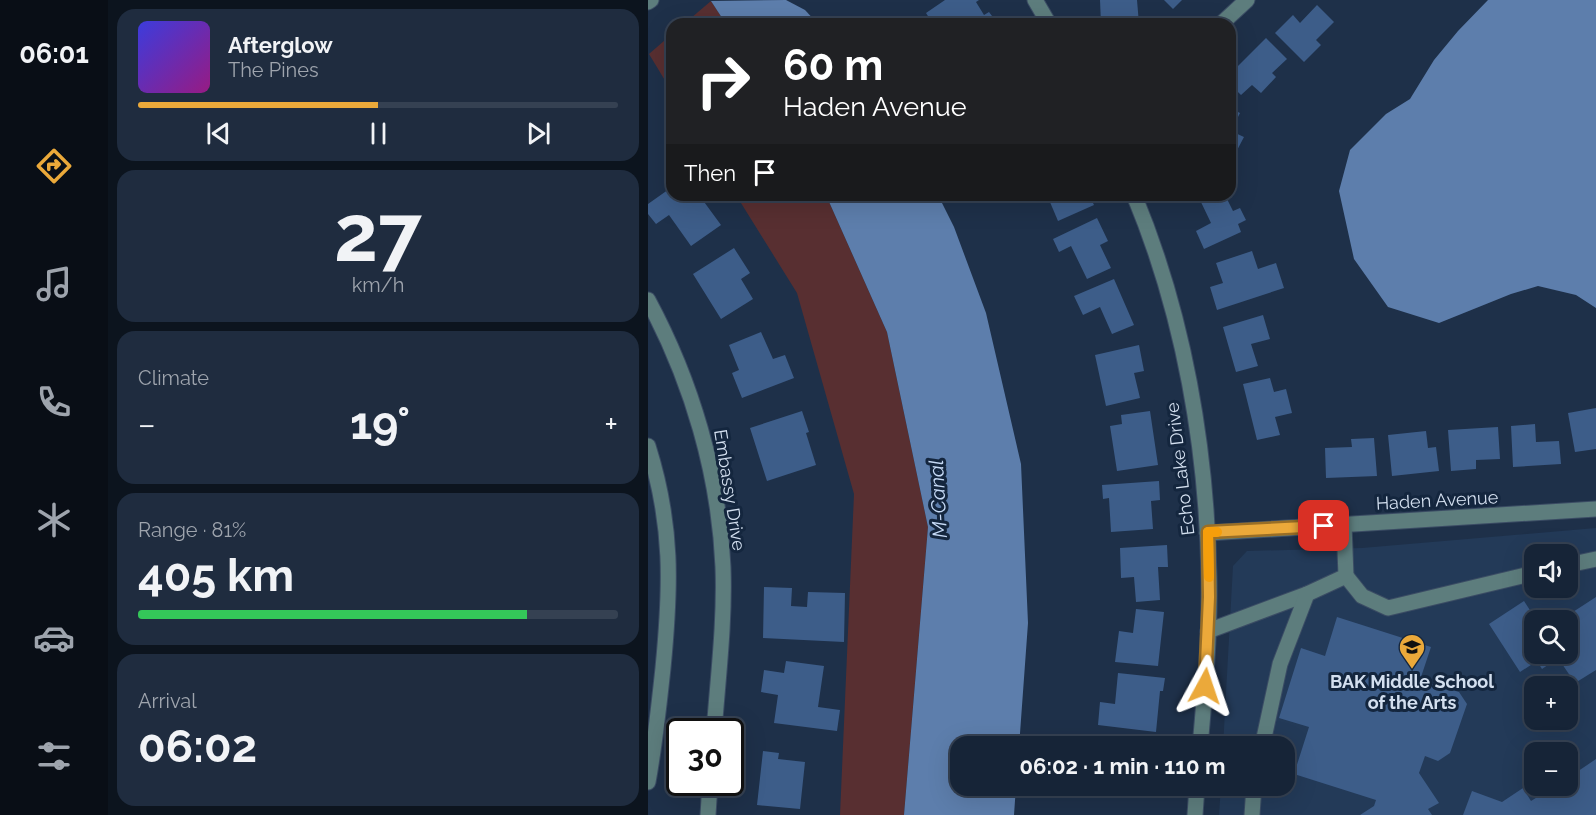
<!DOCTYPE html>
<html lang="en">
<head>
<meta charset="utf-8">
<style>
	body { margin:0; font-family:Raleway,sans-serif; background:#1f2c3f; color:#f1f3f6; height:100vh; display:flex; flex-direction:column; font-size:22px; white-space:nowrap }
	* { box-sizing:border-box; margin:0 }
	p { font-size:20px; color:#9ea4ad }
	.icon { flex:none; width:33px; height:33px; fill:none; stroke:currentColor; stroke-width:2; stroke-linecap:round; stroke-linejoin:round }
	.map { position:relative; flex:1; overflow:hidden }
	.details { display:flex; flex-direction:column; gap:9px; padding:9px; background:#0c141e; width:540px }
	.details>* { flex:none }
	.top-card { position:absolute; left:18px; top:18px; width:570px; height:183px; border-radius:18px; box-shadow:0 6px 24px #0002,0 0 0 2px #354152; background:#202124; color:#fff; overflow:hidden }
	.fabs { position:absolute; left:876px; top:544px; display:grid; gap:12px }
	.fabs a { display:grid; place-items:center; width:54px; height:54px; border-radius:12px; background:#162437; box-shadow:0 6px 24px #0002,0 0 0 2px #354152; font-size:30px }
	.speed { position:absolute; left:18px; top:718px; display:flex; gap:12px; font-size:30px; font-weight:700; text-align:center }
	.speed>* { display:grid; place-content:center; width:78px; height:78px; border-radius:50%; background:#162437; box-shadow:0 6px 24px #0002,0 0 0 2px #354152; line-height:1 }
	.speed .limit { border:3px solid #111; border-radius:9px; background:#fff; color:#111 }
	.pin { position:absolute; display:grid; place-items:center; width:51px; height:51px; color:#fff; margin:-26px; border-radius:12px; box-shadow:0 3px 9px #0006 }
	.me { position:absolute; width:66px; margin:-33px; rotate:5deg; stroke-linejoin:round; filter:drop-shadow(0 0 4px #0008) }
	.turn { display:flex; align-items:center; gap:21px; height:126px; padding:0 18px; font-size:27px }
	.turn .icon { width:78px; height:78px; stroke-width:2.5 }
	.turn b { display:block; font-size:42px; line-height:51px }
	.then { display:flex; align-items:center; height:57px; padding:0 18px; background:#0003; gap:12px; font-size:22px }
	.big { font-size:45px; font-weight:700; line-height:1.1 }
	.details .widget { flex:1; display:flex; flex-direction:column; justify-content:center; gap:9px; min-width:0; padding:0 21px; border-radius:18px; background:#1f2c3f }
	.details .dial { align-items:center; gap:0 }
	.dial b { font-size:78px; line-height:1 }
	.song { display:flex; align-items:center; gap:18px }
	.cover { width:72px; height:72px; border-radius:9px; background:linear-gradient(135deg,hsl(240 70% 55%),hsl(310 70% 35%)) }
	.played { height:6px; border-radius:3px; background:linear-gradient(90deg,#eba93a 50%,#354152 50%) }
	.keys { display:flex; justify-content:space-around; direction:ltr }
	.heat { display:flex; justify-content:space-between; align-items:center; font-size:33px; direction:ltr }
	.charge { height:9px; border-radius:4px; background:linear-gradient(90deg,#34c759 81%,#354152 0) }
	.trip { position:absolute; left:302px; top:736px; width:345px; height:60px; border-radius:18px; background:#162437; box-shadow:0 6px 24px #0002,0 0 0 2px #354152; font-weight:700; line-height:60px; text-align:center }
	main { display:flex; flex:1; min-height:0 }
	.tab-bar { display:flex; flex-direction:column; width:108px; justify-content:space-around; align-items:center; background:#090e16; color:#9ea4ad }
	.tab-bar .icon { width:42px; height:42px }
	.tab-bar .current { color:#eba93a }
	.tab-bar b { font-size:27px; color:#f1f3f6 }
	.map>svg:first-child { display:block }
	.built { fill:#233a58; fill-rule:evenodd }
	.green { fill:#582f31 }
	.water { fill:#5d7eac }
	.building { fill:#3d5d89 }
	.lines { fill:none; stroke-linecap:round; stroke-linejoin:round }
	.minor-casing { stroke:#3b4c64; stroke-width:17 }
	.minor { stroke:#5d7d7d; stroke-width:15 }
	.route-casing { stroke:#996e26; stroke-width:15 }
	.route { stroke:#eba93a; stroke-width:10 }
	.slow { stroke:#f59e0b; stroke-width:10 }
	.labels { text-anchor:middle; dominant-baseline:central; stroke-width:6; stroke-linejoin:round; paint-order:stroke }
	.street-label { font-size:18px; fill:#d3dfef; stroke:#14263e }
	.poi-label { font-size:18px; font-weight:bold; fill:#d3dfef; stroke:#14263e }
	.water-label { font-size:20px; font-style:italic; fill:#c6daf6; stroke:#14263e }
</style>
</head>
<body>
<main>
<nav class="tab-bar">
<b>06:01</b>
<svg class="icon current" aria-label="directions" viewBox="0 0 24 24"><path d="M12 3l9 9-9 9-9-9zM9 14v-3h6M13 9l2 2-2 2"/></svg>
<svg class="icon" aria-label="music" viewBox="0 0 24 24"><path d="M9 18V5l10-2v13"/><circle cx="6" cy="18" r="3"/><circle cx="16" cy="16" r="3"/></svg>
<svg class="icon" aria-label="phone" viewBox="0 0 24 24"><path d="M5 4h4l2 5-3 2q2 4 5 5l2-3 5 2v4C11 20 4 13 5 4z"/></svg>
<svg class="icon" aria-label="climate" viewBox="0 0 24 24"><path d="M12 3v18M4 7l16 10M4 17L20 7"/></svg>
<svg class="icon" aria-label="car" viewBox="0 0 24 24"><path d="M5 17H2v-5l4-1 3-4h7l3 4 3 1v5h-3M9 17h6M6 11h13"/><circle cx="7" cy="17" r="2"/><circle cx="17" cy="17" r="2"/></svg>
<svg class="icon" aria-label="filters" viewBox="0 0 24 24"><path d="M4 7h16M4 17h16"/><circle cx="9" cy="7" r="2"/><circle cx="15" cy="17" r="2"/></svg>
</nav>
<section class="details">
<div class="widget">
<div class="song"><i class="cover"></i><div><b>Afterglow</b><p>The Pines</p></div></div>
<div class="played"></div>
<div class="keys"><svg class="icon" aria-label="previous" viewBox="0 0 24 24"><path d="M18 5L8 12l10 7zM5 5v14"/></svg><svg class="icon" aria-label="pause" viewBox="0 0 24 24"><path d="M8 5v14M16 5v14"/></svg><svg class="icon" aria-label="next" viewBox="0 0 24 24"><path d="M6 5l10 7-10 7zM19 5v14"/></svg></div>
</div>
<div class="widget dial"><b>27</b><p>km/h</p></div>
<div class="widget"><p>Climate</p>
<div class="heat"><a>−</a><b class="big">19°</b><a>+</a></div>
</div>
<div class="widget"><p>Range · 81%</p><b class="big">405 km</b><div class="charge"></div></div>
<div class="widget"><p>Arrival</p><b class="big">06:02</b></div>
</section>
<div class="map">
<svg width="948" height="815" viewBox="0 0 948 815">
	<rect width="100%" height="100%" fill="#1e3049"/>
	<!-- built -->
	<path class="built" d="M948 528V815H571L573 786H636V747H575L585 566 599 551 714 548ZM886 555H920V588H886ZM886 621H920V654H886ZM886 687H920V720H886ZM886 753H920V786H886Z"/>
	<!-- green -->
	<g class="green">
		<path d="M63 1 78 24H36Z"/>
		<path d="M24 34V92L1 54Z"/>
		<path d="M88 195H178L239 332 280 527 256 815H192L206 494 149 293Z"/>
	</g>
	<!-- water -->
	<g class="water">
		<path d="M138 0 157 10 170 24H78L63 1Z"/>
		<path d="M840 0H948V308L928 295 890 286 863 294 791 323 740 307 706 259 691 191 702 150 738 114 762 99 786 60 810 31Z"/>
		<path d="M178 195H290L306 227 338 313 373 464 380 623 371 747H312V786H368L366 815H256L280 527 239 332Z"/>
	</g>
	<!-- building -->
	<g class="building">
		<path d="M297 0H331L328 2 336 15 341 12 350 24H285L278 13Z"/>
		<path d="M452 0H489L491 24H453Z"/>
		<path d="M516 0H534L525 9Z"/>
		<path d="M669 5 686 22 668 40 673 45 656 62 627 33 645 15 652 23Z"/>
		<path d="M618 38 639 59 624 73 628 77 613 93 604 85 593 95 582 84V74Z"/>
		<path d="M582 108 592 113 583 131 596 137 586 156 582 154Z"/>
		<path d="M24 187V195H51L73 225 43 246 21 215 8 224 0 214V204Z"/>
		<path d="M399 195H441L446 205 410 221Z"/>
		<path d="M563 195H577L585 211 592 208 598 220 590 224 593 232 556 249 548 231 563 223 552 200Z"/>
		<path d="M449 218 460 241 452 245 463 268 439 279 423 246 411 252 405 239Z"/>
		<path d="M86 248 102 273 93 279 105 299 73 319 45 274Z"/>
		<path d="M604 251 610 269 628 263 636 288 569 310 562 287 575 283 568 263Z"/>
		<path d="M466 279 486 325 464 334 452 307 435 315 426 296Z"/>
		<path d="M615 315 622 339 603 344 610 366 588 372 575 327Z"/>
		<path d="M113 332 125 359 137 355 146 378 94 398 84 373 91 370 81 345Z"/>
		<path d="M491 345 496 371 486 373 492 398 458 406 447 355Z"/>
		<path d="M622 378 626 392 638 389 644 413 627 417 632 435 609 440 595 384Z"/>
		<path d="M948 408V449L927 452 920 413Z"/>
		<path d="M154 411 161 432 158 433 168 465 119 481 102 428Z"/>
		<path d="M502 411 510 465 469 471 462 426 474 424 473 415Z"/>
		<path d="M887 424 888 442 911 441 913 464 865 467 863 426Z"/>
		<path d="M850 427 852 459 828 460V469L803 471 800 430Z"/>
		<path d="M778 431 780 448 788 447 791 471 744 476 740 435Z"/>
		<path d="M726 438 729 476 678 478 677 448 704 447 703 439Z"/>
		<path d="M511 481 512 500 503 501 505 529 463 532 461 498 455 499 454 485Z"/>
		<path d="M519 545 520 567H510L512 600 488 602 486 577 473 578 472 548Z"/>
		<path d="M116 587 144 588 143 606 159 607 160 592 197 593 196 642 115 638Z"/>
		<path d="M948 597V670L927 683 910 658 894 669 889 661 872 672 841 624 876 601 889 621H886V654H920V621H911Z"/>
		<path d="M488 609 516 612 510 666 467 662 471 631 485 633Z"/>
		<path d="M689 617 783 647 772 680 811 692 819 704 802 753 790 761 777 756 771 773 791 803 780 809 784 815H712L726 806 728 800 646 774 661 727 631 718 653 648 677 656Z"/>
		<path d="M138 661 176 666 170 707 192 710 189 731 126 723 130 695 113 692 116 670 136 673Z"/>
		<path d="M470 673 517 678 515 691H512L508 732 450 725 452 702 467 704Z"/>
		<path d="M470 735 512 740 511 747H469Z"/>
		<path d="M115 751 131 753 130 759 157 762 152 809 109 805Z"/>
		<path d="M948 759V815H815L824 791 854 802 875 788 883 801 907 786H920V778Z"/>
		<path d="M465 786H507L506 795 464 790Z"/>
	</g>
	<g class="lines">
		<!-- minor casing -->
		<g class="minor-casing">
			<g id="minor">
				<path d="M387 0 401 24"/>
				<path d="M0 2 3 0"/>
				<path d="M573 24 599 0"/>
				<path d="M486 195C536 315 559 449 561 578 562 635 557 691 552 747"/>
				<path d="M0 300C44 382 71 474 75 567 77 622 70 677 66 732"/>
				<path d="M0 446C25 525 23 586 15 668 11 706 7 744 0 782"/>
				<path d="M559 533 948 509"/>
				<path d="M920 565 948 559"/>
				<path d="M698 576 714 596 740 608 886 573"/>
				<path d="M560 631 659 594"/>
				<path d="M614 747 632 664 659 594 698 576 696 525"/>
				<path d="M60 815 62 783"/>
				<path d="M547 815 549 786"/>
				<path d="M604 815 606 786"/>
			</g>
		</g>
		<!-- minor -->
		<use href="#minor" class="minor"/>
	</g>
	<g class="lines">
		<!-- route casing -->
		<g class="route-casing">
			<path id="route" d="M557 686 561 597 560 532 676 526"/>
		</g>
		<!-- route -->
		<use href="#route" class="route"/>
		<!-- slow -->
		<path class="slow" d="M561 577 560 532H569"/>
	</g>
	<!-- icons -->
	<defs>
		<g id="school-pin" transform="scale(1.35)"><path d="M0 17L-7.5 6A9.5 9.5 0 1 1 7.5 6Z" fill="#eba93a" stroke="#14263e"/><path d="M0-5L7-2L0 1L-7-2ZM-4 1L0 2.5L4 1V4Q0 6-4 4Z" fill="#111"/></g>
	</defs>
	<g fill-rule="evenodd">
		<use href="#school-pin" x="764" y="647"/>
	</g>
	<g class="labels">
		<!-- street labels -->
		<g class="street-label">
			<text transform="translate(532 469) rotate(-97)">Echo Lake Drive</text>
			<text transform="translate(82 490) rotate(81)">Embassy Drive</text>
			<text transform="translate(789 500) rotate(-3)">Haden Avenue</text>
		</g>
		<!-- poi labels -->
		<g class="poi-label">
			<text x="764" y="681">BAK Middle School<tspan x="764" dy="21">of the Arts</tspan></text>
		</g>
		<!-- water labels -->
		<g class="water-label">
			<text transform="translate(290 499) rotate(-93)">M-Canal</text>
		</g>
	</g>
</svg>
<div class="fabs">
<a><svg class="icon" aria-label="sound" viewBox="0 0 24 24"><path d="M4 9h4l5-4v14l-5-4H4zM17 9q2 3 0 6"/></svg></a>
<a><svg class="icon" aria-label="search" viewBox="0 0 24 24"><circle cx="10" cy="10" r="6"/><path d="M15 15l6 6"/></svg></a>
<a>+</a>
<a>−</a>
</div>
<div class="speed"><div class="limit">30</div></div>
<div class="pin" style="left:676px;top:526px;background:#d93025"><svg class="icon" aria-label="arrive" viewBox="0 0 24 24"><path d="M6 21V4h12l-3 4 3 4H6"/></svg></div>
<svg class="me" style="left:557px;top:686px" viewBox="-20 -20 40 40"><path d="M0-17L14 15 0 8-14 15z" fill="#eba93a" stroke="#fff" stroke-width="4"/></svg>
<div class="trip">06:02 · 1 min · 110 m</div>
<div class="top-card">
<div class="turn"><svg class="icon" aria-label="right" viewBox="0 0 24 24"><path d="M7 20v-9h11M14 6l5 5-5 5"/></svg><div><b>60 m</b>Haden Avenue</div></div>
<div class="then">Then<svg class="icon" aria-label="arrive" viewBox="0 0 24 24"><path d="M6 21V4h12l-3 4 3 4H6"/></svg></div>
</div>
</div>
</main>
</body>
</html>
